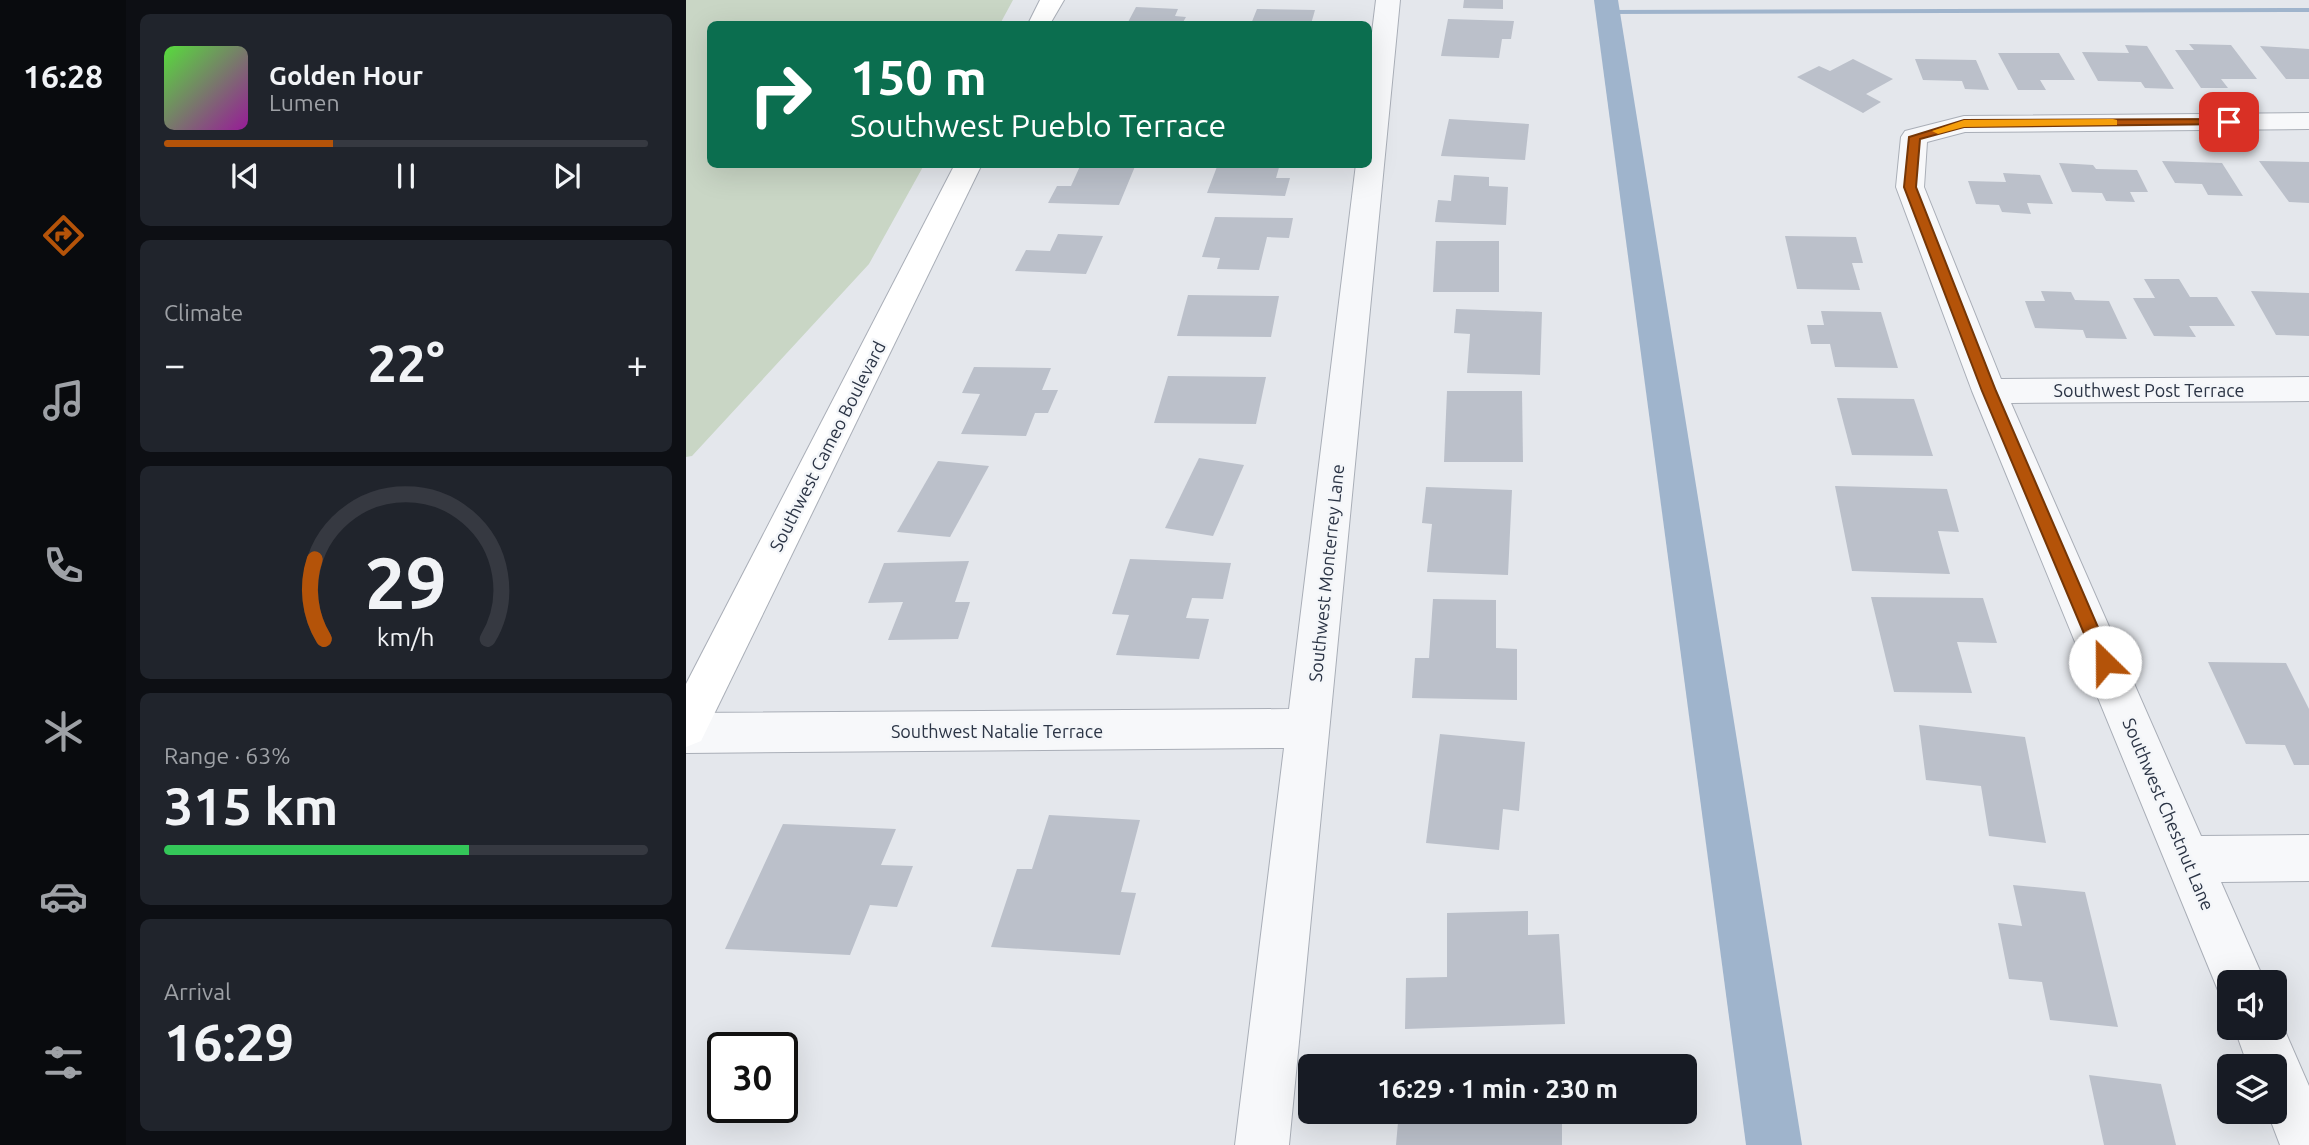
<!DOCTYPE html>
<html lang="en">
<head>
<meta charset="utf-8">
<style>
	body { margin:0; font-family:Ubuntu,sans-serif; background:#20242c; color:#f1f3f6; height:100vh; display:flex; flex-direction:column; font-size:26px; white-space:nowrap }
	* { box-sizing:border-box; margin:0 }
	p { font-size:23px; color:#9ea1a6 }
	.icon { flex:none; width:38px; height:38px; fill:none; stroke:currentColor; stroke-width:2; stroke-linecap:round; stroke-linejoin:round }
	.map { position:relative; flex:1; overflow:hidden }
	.sheet { display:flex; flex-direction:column; gap:14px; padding:14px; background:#0d0f14; width:560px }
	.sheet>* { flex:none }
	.hud { position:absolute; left:21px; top:21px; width:665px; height:147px; border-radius:10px; box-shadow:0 7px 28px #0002; background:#0b6e4f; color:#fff; overflow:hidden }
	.tools { position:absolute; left:1531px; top:970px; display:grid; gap:14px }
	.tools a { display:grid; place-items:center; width:70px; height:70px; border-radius:10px; background:#171b24; box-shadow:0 7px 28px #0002; font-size:35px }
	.speed { position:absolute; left:21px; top:1032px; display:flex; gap:14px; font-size:35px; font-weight:700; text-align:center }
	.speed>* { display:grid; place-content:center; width:91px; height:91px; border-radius:50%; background:#171b24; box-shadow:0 7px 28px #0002; line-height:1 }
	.speed .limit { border:4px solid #111; border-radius:10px; background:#fff; color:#111 }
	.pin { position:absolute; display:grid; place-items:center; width:60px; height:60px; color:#fff; margin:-30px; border-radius:14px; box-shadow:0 4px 10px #0006 }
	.me { position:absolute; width:77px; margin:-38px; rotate:337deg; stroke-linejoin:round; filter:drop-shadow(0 0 5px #0008) }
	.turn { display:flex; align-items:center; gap:24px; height:147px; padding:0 28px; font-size:32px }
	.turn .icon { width:91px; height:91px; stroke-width:2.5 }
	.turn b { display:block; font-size:49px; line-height:60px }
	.big { font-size:52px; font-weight:600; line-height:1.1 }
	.sheet .widget { flex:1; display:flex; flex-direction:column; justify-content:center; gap:10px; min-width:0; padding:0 24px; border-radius:10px; background:#20242c }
	.sheet .dial { align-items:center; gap:0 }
	.dial svg { height:182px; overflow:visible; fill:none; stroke:#363941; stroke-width:7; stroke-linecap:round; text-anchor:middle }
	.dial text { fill:#f1f3f6; stroke:none }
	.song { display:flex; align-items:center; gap:21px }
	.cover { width:84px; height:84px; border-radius:10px; background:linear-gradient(135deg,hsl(110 70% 55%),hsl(300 70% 35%)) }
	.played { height:7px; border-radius:4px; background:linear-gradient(90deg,#b45309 35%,#363941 35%) }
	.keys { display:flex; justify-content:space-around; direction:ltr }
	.heat { display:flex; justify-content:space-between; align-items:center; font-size:38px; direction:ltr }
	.charge { height:10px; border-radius:5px; background:linear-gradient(90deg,#34c759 63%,#363941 0) }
	.trip { position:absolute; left:612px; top:1054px; width:399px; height:70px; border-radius:10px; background:#171b24; box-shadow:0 7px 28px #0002; font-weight:600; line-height:70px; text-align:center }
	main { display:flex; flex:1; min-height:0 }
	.menu { display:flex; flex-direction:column; width:126px; justify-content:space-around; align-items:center; background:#090b0e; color:#9ea1a6 }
	.menu .icon { width:49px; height:49px }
	.menu .current { color:#b45309 }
	.menu b { font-size:32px; color:#f1f3f6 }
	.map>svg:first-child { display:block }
	.green { fill:#c9d6c5 }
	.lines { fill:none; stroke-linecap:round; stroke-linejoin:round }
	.stream { fill:#9fb4cc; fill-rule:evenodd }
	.canal { fill:#9fb4cc; fill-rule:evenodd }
	.building { fill:#bbc0ca }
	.street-casing { stroke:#a9aeb7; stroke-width:2 }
	.secondary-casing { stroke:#a9aeb7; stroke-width:2 }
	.street { fill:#f7f8fa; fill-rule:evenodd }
	.secondary { fill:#fff; fill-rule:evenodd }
	.route { fill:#b45309; stroke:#753606; stroke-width:2 }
	.slow { fill:#f59e0b }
	.labels { text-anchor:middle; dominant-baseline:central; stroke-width:5; stroke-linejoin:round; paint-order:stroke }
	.street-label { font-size:18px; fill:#2b3445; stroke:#f4f6f9 }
</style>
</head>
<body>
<main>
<nav class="menu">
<b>16:28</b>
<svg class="icon current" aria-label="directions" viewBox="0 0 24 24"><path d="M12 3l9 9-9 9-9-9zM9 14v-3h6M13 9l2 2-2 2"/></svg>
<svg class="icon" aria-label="music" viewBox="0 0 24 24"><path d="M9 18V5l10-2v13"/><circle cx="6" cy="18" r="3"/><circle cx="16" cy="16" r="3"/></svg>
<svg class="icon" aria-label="phone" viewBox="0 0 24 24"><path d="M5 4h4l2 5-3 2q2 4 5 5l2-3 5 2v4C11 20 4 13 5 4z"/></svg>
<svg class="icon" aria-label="climate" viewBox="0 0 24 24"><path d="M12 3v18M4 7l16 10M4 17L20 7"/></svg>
<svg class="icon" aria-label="car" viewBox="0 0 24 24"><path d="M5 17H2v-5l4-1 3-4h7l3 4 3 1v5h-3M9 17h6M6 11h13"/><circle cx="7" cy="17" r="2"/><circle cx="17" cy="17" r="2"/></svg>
<svg class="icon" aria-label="filters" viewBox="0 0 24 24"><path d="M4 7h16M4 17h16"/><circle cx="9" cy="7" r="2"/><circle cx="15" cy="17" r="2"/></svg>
</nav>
<section class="sheet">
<div class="widget">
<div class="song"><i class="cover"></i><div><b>Golden Hour</b><p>Lumen</p></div></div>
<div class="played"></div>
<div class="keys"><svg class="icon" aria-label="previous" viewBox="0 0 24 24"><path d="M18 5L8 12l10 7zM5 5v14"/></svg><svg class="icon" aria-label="pause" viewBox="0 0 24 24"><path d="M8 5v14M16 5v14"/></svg><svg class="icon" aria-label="next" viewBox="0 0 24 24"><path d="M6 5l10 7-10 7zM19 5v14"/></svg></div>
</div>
<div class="widget"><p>Climate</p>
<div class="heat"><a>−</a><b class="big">22°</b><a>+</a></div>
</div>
<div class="widget dial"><svg viewBox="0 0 100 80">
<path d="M14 69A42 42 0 1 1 86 69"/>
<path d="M14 69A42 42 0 0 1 10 34" stroke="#b45309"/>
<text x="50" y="56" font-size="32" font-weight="700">29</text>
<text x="50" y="72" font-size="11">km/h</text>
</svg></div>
<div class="widget"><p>Range · 63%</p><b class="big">315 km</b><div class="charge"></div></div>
<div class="widget"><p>Arrival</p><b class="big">16:29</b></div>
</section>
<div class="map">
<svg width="1623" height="1145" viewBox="0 0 1623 1145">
	<rect width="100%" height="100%" fill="#e4e7ec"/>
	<!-- green -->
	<path class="green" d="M0 0H327L314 24H24V164L238 165 183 264 6 456 0 457Z"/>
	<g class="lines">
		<!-- stream -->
		<path class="stream" d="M1623 8V12L922 14 918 12 922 10Z"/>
		<!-- canal -->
		<path class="canal" d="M908 0H932L1116 1145H1060Z"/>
	</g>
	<!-- building -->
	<g class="building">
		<path d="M778 0H817V9L777 8Z"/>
		<path d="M450 7 492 9 489 16 500 17 496 24H441Z"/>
		<path d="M571 9 629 10 625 24H565Z"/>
		<path d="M762 19 828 21 825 39H816L813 58 755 56Z"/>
		<path d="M1503 44 1545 45 1571 79H1535L1542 88H1515L1489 50H1508Z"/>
		<path d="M1439 45 1461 46 1488 89 1459 88 1455 82 1412 81 1396 52 1443 53Z"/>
		<path d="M1574 46 1623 49V79H1600Z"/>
		<path d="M1312 53H1373L1389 80H1354L1360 90H1332Z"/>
		<path d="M1167 59 1207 79 1180 94 1195 102 1177 113 1111 77 1133 66 1144 71Z"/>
		<path d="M1229 59 1290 60 1303 90 1279 89 1276 81 1237 80Z"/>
		<path d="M763 119 843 124 839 160 755 156Z"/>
		<path d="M1476 161 1536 163 1557 196 1522 195 1516 184 1489 183Z"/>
		<path d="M1573 161 1623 162V203L1603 202Z"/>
		<path d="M1373 163 1407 165 1410 169 1451 170 1462 192H1444L1449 202 1420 201 1416 193 1386 192Z"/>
		<path d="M395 164H450L433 205 362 203 371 186H385Z"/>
		<path d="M532 164H594L590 178H604L599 196 521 193Z"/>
		<path d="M1317 173 1354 175 1367 204 1341 203 1345 214 1316 212 1313 205 1290 204 1282 181 1320 182Z"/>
		<path d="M768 175 803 177V186L822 187 820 225 749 222 752 200 765 201Z"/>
		<path d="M529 217 607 218 603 238 581 237 573 270 531 269 534 258 516 257Z"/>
		<path d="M372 234 417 236 400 274 329 271 340 250 364 251Z"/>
		<path d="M1099 236 1170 237 1177 263H1166L1174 290 1111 289Z"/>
		<path d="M750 241H813V292H747Z"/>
		<path d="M1458 279H1493L1504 297H1531L1549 326H1503L1510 337 1468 336 1447 298H1469Z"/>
		<path d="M1355 291 1385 292 1389 300 1423 301 1441 339 1400 338 1397 330 1349 328 1339 301H1359Z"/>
		<path d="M1565 291 1623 293V336L1590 335Z"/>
		<path d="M502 295 593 296 585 337 491 336Z"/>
		<path d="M770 309 856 312 854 375 781 373 784 334 768 333Z"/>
		<path d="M1135 311 1195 312 1212 368 1149 367 1144 344H1125L1121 325H1138Z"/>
		<path d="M288 367 365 368 356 390H372L362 413H349L340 436 275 434 294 394 276 393Z"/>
		<path d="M482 376 580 377 570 424 468 423Z"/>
		<path d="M761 391H836L837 462H758Z"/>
		<path d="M1151 398 1228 399 1247 456 1166 455Z"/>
		<path d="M513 458 558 465 527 536 479 528Z"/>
		<path d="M252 461 303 466 264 537 211 532Z"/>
		<path d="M1149 486 1261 489 1273 532 1252 531 1264 574 1166 571Z"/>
		<path d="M740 487 826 490 822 575 741 572 746 524 736 523Z"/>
		<path d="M444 559 545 563 537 599 506 598 500 618 523 619 513 659 430 655 443 615 426 614Z"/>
		<path d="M283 561 269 602H284L272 639 202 640 217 602 182 603 198 563Z"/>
		<path d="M1185 597 1297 598 1311 643 1271 642 1286 693 1208 692Z"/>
		<path d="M747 599 810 600V648L831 649V700L726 698 729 658H743Z"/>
		<path d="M1522 662 1600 663 1623 709V765H1608L1599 745 1560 744Z"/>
		<path d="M1233 725 1339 737 1360 843 1303 836 1295 786 1240 780Z"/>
		<path d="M754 734 839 742 833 811 817 809 813 850 740 843Z"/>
		<path d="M363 815 454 820 435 892 450 893 434 955 305 947 331 869H346Z"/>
		<path d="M97 824 210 829 195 865 227 866 211 907 184 905 164 955 39 949Z"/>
		<path d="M1327 885 1399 892 1432 1027 1364 1020 1356 982 1323 979 1312 923 1336 926Z"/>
		<path d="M842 911V935L873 934 879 1024 719 1029 720 978 761 977V913Z"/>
		<path d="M1403 1075 1475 1084 1490 1145H1418Z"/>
		<path d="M713 1111H876V1145H710Z"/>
	</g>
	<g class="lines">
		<!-- street casing -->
		<g class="street-casing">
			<g id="street">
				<path d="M690 0H714L603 1145H549L598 748 0 753V713L603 709 670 164H682V65Z"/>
				<path d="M1623 113V129L1279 132 1241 142 1238 187 1315 379 1623 377V401L1325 403 1515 836 1623 835V881L1535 882 1579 982H1544V1002L1536 1000 1286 391 1210 187 1215 137 1219 131 1278 116Z"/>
				<path d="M1589 1008 1623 1086V1145H1594L1581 1111H1589V1066H1562L1548 1027H1589Z"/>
			</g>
		</g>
		<!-- secondary casing -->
		<g class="secondary-casing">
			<g id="secondary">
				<path d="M354 0H378L364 24H342Z"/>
				<path d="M269 164H296L15 741 0 747V684Z"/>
			</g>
		</g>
		<!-- street -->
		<use href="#street" class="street"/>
		<!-- secondary -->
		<use href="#secondary" class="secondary"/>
	</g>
	<!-- route -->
	<path class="route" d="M1543 119 1549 122 1547 124 1278 127 1234 139 1230 187 1310 391 1427 662 1425 667 1419 669 1413 667 1410 662 1296 391 1218 187 1223 137 1278 120Z"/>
	<!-- slow -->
	<path class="slow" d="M1427 119 1431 120V125L1278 127 1252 134 1246 131 1278 120Z"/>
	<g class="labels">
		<!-- street labels -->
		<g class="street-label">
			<text x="1463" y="390">Southwest Post Terrace</text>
			<text transform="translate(141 446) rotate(-63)">Southwest Cameo Boulevard</text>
			<text transform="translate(640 573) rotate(-84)">Southwest Monterrey Lane</text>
			<text x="311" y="731">Southwest Natalie Terrace</text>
			<text transform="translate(1483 814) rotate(67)">Southwest Chestnut Lane</text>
		</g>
	</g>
</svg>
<div class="tools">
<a><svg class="icon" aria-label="sound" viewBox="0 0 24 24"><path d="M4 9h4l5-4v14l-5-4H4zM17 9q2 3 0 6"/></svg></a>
<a><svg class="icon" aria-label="layers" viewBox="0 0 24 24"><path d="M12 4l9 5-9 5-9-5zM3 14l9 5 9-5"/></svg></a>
</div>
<div class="speed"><div class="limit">30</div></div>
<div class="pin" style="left:1543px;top:122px;background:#d93025"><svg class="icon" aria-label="arrive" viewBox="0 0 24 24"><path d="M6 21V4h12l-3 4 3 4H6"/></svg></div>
<svg class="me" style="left:1419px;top:662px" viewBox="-20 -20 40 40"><circle r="19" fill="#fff"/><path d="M0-13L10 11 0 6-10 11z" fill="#b45309"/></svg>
<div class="trip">16:29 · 1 min · 230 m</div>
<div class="hud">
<div class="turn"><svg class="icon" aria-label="right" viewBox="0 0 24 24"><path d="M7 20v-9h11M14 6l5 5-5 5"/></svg><div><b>150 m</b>Southwest Pueblo Terrace</div></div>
</div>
</div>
</main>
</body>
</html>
